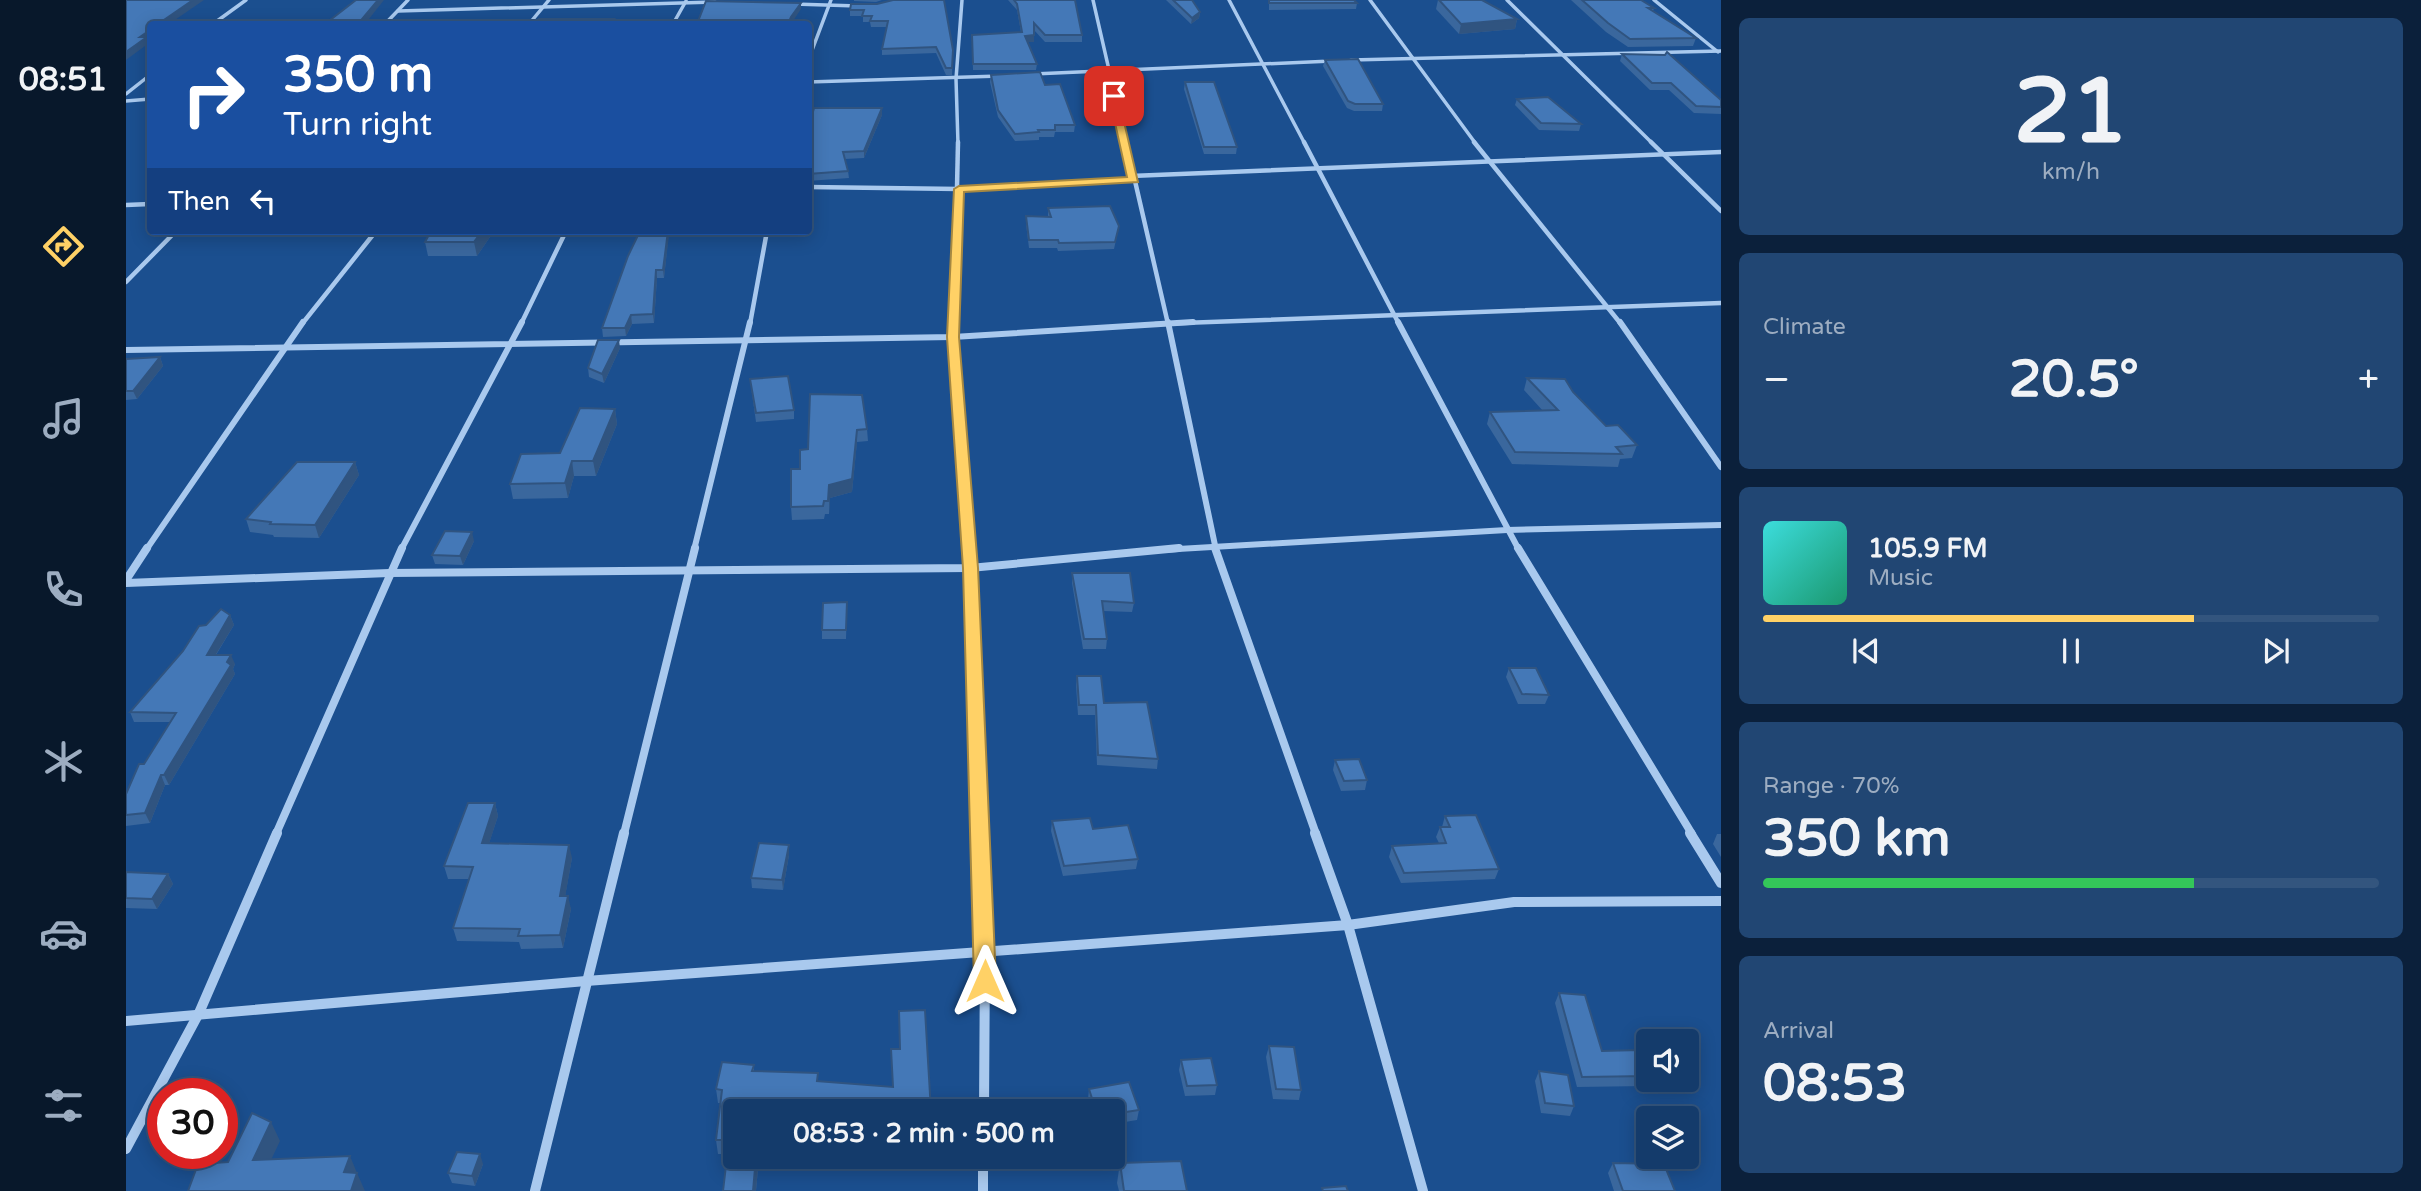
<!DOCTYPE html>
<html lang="en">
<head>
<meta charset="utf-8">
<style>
	body { margin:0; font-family:"Varela Round",sans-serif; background:#214673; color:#f1f3f6; height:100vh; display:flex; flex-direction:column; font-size:26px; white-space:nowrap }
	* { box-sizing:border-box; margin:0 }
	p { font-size:23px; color:#9dadc1 }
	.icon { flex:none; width:38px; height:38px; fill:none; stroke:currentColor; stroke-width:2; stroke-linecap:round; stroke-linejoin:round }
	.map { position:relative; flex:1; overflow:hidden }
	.sheet { display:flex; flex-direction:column; gap:18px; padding:18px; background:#0b203b; width:700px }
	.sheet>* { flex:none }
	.guide { position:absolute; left:21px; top:21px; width:665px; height:214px; border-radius:7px; box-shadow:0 4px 18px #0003,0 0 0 2px #33557e; background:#1a4fa0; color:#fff; overflow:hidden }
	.fabs { position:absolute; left:1510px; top:1029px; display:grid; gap:14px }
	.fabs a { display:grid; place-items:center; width:63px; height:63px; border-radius:7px; background:#143b6b; box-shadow:0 4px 18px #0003,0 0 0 2px #33557e; font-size:35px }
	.speed { position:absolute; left:21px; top:1078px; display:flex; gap:14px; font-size:35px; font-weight:700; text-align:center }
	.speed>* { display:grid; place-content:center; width:91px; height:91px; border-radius:50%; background:#143b6b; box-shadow:0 4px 18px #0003,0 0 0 2px #33557e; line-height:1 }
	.speed .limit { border:10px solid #d22; background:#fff; color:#111 }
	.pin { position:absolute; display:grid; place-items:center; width:60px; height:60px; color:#fff; margin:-30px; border-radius:14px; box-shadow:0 4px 10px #0006 }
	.me { position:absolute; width:77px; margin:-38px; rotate:0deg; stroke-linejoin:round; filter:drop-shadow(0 0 5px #0008) }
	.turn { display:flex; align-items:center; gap:24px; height:147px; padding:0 21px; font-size:32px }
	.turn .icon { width:91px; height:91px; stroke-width:2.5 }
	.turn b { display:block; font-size:49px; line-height:60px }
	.then { display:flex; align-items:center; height:66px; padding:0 21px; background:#0003; gap:14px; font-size:26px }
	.big { font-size:52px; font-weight:700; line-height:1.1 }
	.sheet .tile { flex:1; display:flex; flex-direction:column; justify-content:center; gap:10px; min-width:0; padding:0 24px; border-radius:10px; background:#214673 }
	.sheet .dial { align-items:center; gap:0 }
	.dial b { font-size:91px; line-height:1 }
	.song { display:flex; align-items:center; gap:21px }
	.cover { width:84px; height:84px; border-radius:10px; background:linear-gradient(135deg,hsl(180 70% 55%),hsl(160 70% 35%)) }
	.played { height:7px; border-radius:4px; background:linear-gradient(90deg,#ffd166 70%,#33557e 70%) }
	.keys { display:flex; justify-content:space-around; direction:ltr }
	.heat { display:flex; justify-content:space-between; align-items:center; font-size:38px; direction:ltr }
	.charge { height:10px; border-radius:5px; background:linear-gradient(90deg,#34c759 70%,#33557e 0) }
	.trip { position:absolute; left:597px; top:1099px; width:402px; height:70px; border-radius:7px; background:#143b6b; box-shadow:0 4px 18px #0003,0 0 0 2px #33557e; font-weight:700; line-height:70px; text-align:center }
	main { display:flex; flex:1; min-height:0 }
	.dock { display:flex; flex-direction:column; width:126px; justify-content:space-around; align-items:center; background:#08182b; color:#9dadc1 }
	.dock .icon { width:49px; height:49px }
	.dock .current { color:#ffd166 }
	.dock b { font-size:32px; color:#f1f3f6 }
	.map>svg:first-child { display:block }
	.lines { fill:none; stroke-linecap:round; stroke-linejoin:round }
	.street-far4 { stroke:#a9c9ee; stroke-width:3.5 }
	.street-far3 { stroke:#a9c9ee; stroke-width:4.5 }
	.street-far2 { stroke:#a9c9ee; stroke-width:6 }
	.street-far1 { stroke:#a9c9ee; stroke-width:8 }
	.street { stroke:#a9c9ee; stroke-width:10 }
	.wall { fill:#3a679d }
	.shaded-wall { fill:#305480 }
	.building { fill:#4478b7; stroke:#305480; stroke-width:2 }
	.route { fill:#ffd166; stroke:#a68842; stroke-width:2 }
</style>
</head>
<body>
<main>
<nav class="dock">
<b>08:51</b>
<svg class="icon current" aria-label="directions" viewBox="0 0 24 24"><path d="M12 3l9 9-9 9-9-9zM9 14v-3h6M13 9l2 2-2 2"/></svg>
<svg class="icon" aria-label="music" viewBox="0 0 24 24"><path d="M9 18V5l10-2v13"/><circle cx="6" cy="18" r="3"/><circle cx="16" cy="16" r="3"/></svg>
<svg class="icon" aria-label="phone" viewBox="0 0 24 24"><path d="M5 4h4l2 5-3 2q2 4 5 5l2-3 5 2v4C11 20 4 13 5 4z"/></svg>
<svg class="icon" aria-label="climate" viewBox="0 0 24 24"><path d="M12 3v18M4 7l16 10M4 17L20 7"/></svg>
<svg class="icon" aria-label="car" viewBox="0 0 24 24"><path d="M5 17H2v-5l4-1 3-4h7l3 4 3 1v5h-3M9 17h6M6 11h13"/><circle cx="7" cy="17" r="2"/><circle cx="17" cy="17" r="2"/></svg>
<svg class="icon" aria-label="filters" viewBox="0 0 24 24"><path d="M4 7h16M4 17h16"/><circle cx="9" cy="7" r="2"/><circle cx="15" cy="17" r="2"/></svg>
</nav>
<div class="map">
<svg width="1595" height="1191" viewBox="0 0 1595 1191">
	<rect width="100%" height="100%" fill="#1b4f8f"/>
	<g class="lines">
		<!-- street-far4 -->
		<g class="street-far4">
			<path d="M967 0 1000 144"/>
			<path d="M1103 0 1179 144"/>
			<path d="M1244 0 1350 144"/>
			<path d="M1381 0 1527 144"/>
			<path d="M1528 0 1592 52"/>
			<path d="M667 4 732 6"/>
			<path d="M272 11 589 2"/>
			<path d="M87 24 120 0"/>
			<path d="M259 24 282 0"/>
			<path d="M403 24 423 0"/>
			<path d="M547 24 560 1"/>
			<path d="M1225 60 1595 51"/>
			<path d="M682 61 705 0"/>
			<path d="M907 74 1206 61"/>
			<path d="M682 82 874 76"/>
			<path d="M0 94 24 75"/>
			<path d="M0 101 24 99"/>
			<path d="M832 144 830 79 836 0"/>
		</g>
		<!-- street-far3 -->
		<g class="street-far3">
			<path d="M1000 142 1042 324"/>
			<path d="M1178 142 1273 324"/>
			<path d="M1348 142 1495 324"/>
			<path d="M1525 142 1595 211"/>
			<path d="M1005 176 1595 152"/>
			<path d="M682 187 833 189 1009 180"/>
			<path d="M0 205 24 204"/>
			<path d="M0 282 50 231"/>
			<path d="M176 324 250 231"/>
			<path d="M395 324 440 231"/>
			<path d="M624 324 641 231"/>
			<path d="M828 324 832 142"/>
			<path d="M1029 324 1595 303"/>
		</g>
		<!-- street-far2 -->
		<g class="street-far2">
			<path d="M828 322 843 550"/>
			<path d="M1042 322 1090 550"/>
			<path d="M1272 322 1393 550"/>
			<path d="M1494 322 1595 467"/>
			<path d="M0 350 827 337 1067 322"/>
			<path d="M20 550 177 322"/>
			<path d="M275 550 396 322"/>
			<path d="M568 550 624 322"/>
			<path d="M1035 550 1381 530 1595 525"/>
		</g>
		<!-- street-far1 -->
		<g class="street-far1">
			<path d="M843 548 854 834"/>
			<path d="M1089 548 1190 834"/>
			<path d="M1392 548 1566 834"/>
			<path d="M0 580 21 548"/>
			<path d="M0 583 263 573 844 568 1053 548"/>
			<path d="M150 834 276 548"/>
			<path d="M498 834 569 548"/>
		</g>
		<!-- street -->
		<g class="street">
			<path d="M854 833 859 954 858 1111"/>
			<path d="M1189 833 1222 925 1297 1191"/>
			<path d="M1564 833 1595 883"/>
			<path d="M0 1021 460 981 1222 925 1388 902 1595 901"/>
			<path d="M0 1149 73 1013 151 833"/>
			<path d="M857 1157V1191"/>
			<path d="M409 1191 498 833"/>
		</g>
	</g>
	<!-- wall -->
	<g class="wall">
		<path d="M728 0H756L750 2 728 1Z"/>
		<path d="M882 0H949L956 35V42H919L908 30V42H902L911 64 910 70H847L846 35 895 32 891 10Z"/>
		<path d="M1040 0H1066L1074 12 1073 18 1065 24Z"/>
		<path d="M1143 0H1228L1231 3 1230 9 1143 10Z"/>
		<path d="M1312 0 1391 19 1389 29 1333 34 1310 9Z"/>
		<path d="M1445 0H1515L1528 8 1527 11 1570 38 1567 46 1502 47 1480 32Z"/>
		<path d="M751 4 827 50 826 75H820L810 53 756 55V49L761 27H745L744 22H737V16H724V10Z"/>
		<path d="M1496 54 1595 100V114L1568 113 1543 90H1524L1494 61Z"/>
		<path d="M1199 60 1257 104 1256 111H1228L1221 108 1197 66Z"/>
		<path d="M865 75 919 85 949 125 948 132H929L928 137H913V140L889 141 872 117 864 82Z"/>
		<path d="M1059 82 1111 147 1110 154H1078L1058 89Z"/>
		<path d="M1391 99 1455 124 1453 131 1413 130 1389 105Z"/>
		<path d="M756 108V115L738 158 719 159 722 171 723 178 682 181V130Z"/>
		<path d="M922 208 993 226 988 249 932 251 931 248H903L900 224V216L922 217Z"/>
		<path d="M305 231H368L351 256H302L299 242Z"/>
		<path d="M514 231H543L538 278H531L528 323 506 324 500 336 477 337 476 328Z"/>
		<path d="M494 348 478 383 463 377 462 368Z"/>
		<path d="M34 357 37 366 11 399 0 400V359Z"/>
		<path d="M1401 378 1447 392 1480 426 1511 445 1506 458 1494 459 1492 467 1386 464 1361 424 1364 412 1417 411 1398 390Z"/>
		<path d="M624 379 668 410V419L630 422Z"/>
		<path d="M684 394 741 429 742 441 731 442 726 492 704 498 703 514H699L698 519 666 520 665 507 674 469 682 449Z"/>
		<path d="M489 409 491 424 470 476H448L442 498 387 499 384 484 434 453Z"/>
		<path d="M229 462 233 475 193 538 148 537 147 535 124 532 120 519Z"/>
		<path d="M348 541 337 565 309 564 306 555Z"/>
		<path d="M946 573 1008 603 1006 612 977 611 981 639 980 649H957L946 583Z"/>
		<path d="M721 602 720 639H696V630Z"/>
		<path d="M104 615 108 625 90 655 109 664 107 669 109 674 43 785H39L24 823 0 826V794L44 722H8L4 712 80 625Z"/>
		<path d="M1383 668 1423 695 1419 704H1392L1380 677Z"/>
		<path d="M951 676 1032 759 1031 769 971 765 969 715H952L950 685Z"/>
		<path d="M1209 760 1241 780 1239 790 1215 791 1207 770Z"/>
		<path d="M369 803 372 816 363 843 446 858 439 896 445 909 437 948 395 949 393 942 331 941 327 928 343 879H322L318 866Z"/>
		<path d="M1319 816 1373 869 1369 879 1275 883 1263 857 1266 846 1313 843 1310 837 1314 827H1316Z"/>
		<path d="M926 821 967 829 1012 859 1010 869 937 876 925 831Z"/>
		<path d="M1591 834H1595V857L1587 844Z"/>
		<path d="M663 855 657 890 626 888 625 878Z"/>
		<path d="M0 872 42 874 47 884 31 909 0 908Z"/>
		<path d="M1433 993 1476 1051 1522 1070 1523 1080 1520 1086 1451 1087 1429 1003Z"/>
		<path d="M1143 1046 1175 1090 1173 1100 1147 1099 1140 1057Z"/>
		<path d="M1055 1060 1091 1085 1089 1095 1059 1096 1053 1070Z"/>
		<path d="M628 1065V1071L692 1081 805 1111H609L633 1157 630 1191H597L601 1154H592L590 1140 594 1103H592L590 1089Z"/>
		<path d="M1413 1071 1448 1106 1444 1116 1415 1113 1409 1081Z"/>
		<path d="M963 1089 1013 1110 1011 1120 987 1124V1111H965L962 1099Z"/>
		<path d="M994 1163 1061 1191H993L991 1183Z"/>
		<path d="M1487 1163 1549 1191H1488L1482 1173Z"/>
		<path d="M357 1164 349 1186 326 1183 322 1173Z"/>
	</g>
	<!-- shaded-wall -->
	<g class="shaded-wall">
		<path d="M67 0H78L43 24H32Z"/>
		<path d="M252 0H258L239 24H232Z"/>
		<path d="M675 3V9L665 24H662L665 17Z"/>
		<path d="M1074 12 1073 18 1065 24 1066 18Z"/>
		<path d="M1391 19 1389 29 1333 34 1335 24Z"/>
		<path d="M24 30V37L22 39 23 43 0 60V52L14 37Z"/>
		<path d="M908 35V42H899V36Z"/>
		<path d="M756 108V115L738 158V151Z"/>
		<path d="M356 231H368L351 256 348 242Z"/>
		<path d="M542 231H543V235L538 278 537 270Z"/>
		<path d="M530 270 531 278 528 323 527 314Z"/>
		<path d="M505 315 506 324 500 336 499 328Z"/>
		<path d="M493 340 494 348 478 383 476 374Z"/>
		<path d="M34 357 37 366 11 399 7 391Z"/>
		<path d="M489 409 491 424 470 476 467 461Z"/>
		<path d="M731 430V442L726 492 704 498 703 514V485Z"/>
		<path d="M446 461 448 476 442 498 439 483Z"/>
		<path d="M229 462 233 475 193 538 189 525Z"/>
		<path d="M346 532 348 541 337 565 334 556Z"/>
		<path d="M104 615 108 625 84 664 81 655Z"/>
		<path d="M105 655 109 664 107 669 109 674 43 785 38 775Z"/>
		<path d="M35 775 39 785 24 823 19 813Z"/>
		<path d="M369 803 372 816 359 856 356 843Z"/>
		<path d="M443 845 446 858 437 909 434 896Z"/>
		<path d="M663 845V855L657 890 656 880Z"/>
		<path d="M42 874 47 884 31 909 26 899Z"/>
		<path d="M442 896 445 909 437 948 434 935Z"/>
		<path d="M145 1122 154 1141 136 1179 127 1160Z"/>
		<path d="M354 1154 357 1164 349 1186 346 1176Z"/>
		<path d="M224 1156 231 1173 239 1191H225L218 1172Z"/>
		<path d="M630 1157H633L630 1191H627Z"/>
	</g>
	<!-- building -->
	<g class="building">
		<path d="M0 0H67L32 24H24V30L14 37H21L0 52Z"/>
		<path d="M230 0H252L232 24H199Z"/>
		<path d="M767 0H818L827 50 826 68H820L810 47 756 49 762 21H744L746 16H736L738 10H724L725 4H751Z"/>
		<path d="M888 0H949L956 35H919L908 23V35L899 36 911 64H847L846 35 896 32 891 4Z"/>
		<path d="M1047 0H1066L1074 12 1066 18Z"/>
		<path d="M1143 0H1228L1231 3H1143Z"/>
		<path d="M1313 0H1356L1391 19 1335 24Z"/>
		<path d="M1456 0H1515L1528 8H1522L1570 38 1504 39 1482 23Z"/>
		<path d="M580 1 675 3 665 17 662 24H571Z"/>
		<path d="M413 19H488L484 24H410Z"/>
		<path d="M1541 52 1595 100V107L1570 106 1545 83H1526L1496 54 1539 55Z"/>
		<path d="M1232 59 1257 104H1229L1222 101 1199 60Z"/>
		<path d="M914 72 919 85 934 84 949 125H929V130H912L913 132 889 134 872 110 865 75Z"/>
		<path d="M1059 82H1088L1111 147H1078Z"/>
		<path d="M1422 97 1455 124 1415 123 1391 99Z"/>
		<path d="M688 108H756L738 151 717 152 722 171 682 174V130Z"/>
		<path d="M984 206 993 226 989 242 933 243 932 240H903L900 216 925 217 922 208Z"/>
		<path d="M305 231H356L348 242H299Z"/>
		<path d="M514 231H542L537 270H530L527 314 505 315 499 328H476L502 256Z"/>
		<path d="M472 340H493L476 374 462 368Z"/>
		<path d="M34 357 7 391H0V359Z"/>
		<path d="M662 376 668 410 630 413 624 379Z"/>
		<path d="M1401 378 1439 379 1447 392 1480 426 1492 425 1511 445 1490 447 1496 454 1389 452 1364 412 1432 410Z"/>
		<path d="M684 394 736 395 741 429 731 430 726 479 703 485 702 501H698L697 506 665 507V469H674V450L682 449Z"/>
		<path d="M454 408 489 409 467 461H446L439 483 384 484 395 454 434 453Z"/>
		<path d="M171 462H229L189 525 144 524 145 522 120 519Z"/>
		<path d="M319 531 346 532 334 556 306 555Z"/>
		<path d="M946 573H1004L1008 603 976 601 981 639H958Z"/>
		<path d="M721 602 720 630H696L697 603Z"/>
		<path d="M95 609 104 615 81 655H105L101 662 105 665 38 775H35L19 813 0 815V794L13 764H18L50 713 4 712 57 651 73 626 80 625Z"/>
		<path d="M1383 668H1410L1423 695 1396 694Z"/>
		<path d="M951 676H975L978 703 1021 702 1032 759 972 755 970 705H953Z"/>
		<path d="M1233 759 1241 780 1218 781 1209 760Z"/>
		<path d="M342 803H369L356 843 443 845 434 896H442L434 935 392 936 394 929 327 928 347 867 318 866Z"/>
		<path d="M1350 815 1373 869 1278 873 1266 846 1320 843 1314 827H1324L1319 816Z"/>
		<path d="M964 818 967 829 1002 825 1012 859 938 866 926 821Z"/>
		<path d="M633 843 663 845 656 880 625 878Z"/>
		<path d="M0 872 42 874 26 899 0 898Z"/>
		<path d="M1433 993 1459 995 1476 1051 1514 1050 1522 1070V1076L1456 1077Z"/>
		<path d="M799 1010 805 1111H787L688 1102 636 1103 635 1111H609V1157H630L627 1191H597L603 1140H590L596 1090 590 1089 596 1062 628 1065 626 1071 692 1073 691 1081 767 1087 765 1049H774L773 1011Z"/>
		<path d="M1143 1046 1168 1047 1175 1090 1150 1089Z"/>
		<path d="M1085 1058 1091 1085 1061 1086 1055 1060Z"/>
		<path d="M1413 1071 1442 1075 1448 1106 1419 1103Z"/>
		<path d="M1003 1082 1013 1110 987 1114V1111H970L963 1089Z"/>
		<path d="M126 1113 145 1122 127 1160 224 1156 218 1172 231 1173 225 1191H62L72 1164 102 1162Z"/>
		<path d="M331 1152 354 1154 346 1176 322 1173Z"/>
		<path d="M1055 1161 1061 1191H998L994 1163Z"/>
		<path d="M1487 1163 1538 1164 1549 1191H1497Z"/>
		<path d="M1220 1186 1222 1191H1197L1196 1188Z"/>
	</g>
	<!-- route -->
	<path class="route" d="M988 93 992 96 1012 182 838 192 833 337 852 568 870 981 866 987 859 989 851 987 848 981 837 568 821 337 828 189 833 186 1001 177 983 96Z"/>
</svg>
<div class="fabs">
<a><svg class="icon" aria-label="sound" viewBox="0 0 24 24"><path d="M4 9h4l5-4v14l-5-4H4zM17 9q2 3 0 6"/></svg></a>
<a><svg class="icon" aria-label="layers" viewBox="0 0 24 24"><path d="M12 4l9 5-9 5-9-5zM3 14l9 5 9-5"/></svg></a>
</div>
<div class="speed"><div class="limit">30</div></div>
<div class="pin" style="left:988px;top:96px;background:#d93025"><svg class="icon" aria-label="arrive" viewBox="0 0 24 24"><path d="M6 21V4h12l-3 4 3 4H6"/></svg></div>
<svg class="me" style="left:859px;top:981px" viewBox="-20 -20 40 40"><path d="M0-17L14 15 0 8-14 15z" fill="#ffd166" stroke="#fff" stroke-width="4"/></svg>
<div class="trip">08:53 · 2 min · 500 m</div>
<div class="guide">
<div class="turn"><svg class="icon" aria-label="right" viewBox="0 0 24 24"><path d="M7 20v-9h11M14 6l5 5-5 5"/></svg><div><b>350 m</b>Turn right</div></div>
<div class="then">Then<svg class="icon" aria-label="left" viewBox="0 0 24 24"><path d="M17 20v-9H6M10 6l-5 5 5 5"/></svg></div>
</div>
</div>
<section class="sheet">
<div class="tile dial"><b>21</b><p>km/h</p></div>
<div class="tile"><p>Climate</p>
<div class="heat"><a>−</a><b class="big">20.5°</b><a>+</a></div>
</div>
<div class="tile">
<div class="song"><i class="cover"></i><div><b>105.9 FM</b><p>Music</p></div></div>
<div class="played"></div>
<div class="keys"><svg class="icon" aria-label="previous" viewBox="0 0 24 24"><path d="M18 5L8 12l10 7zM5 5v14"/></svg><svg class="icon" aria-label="pause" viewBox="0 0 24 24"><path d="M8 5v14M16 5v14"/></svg><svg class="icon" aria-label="next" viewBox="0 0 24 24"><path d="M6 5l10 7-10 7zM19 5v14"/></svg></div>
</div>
<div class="tile"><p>Range · 70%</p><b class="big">350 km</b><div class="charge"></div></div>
<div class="tile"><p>Arrival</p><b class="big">08:53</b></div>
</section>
</main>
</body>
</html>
